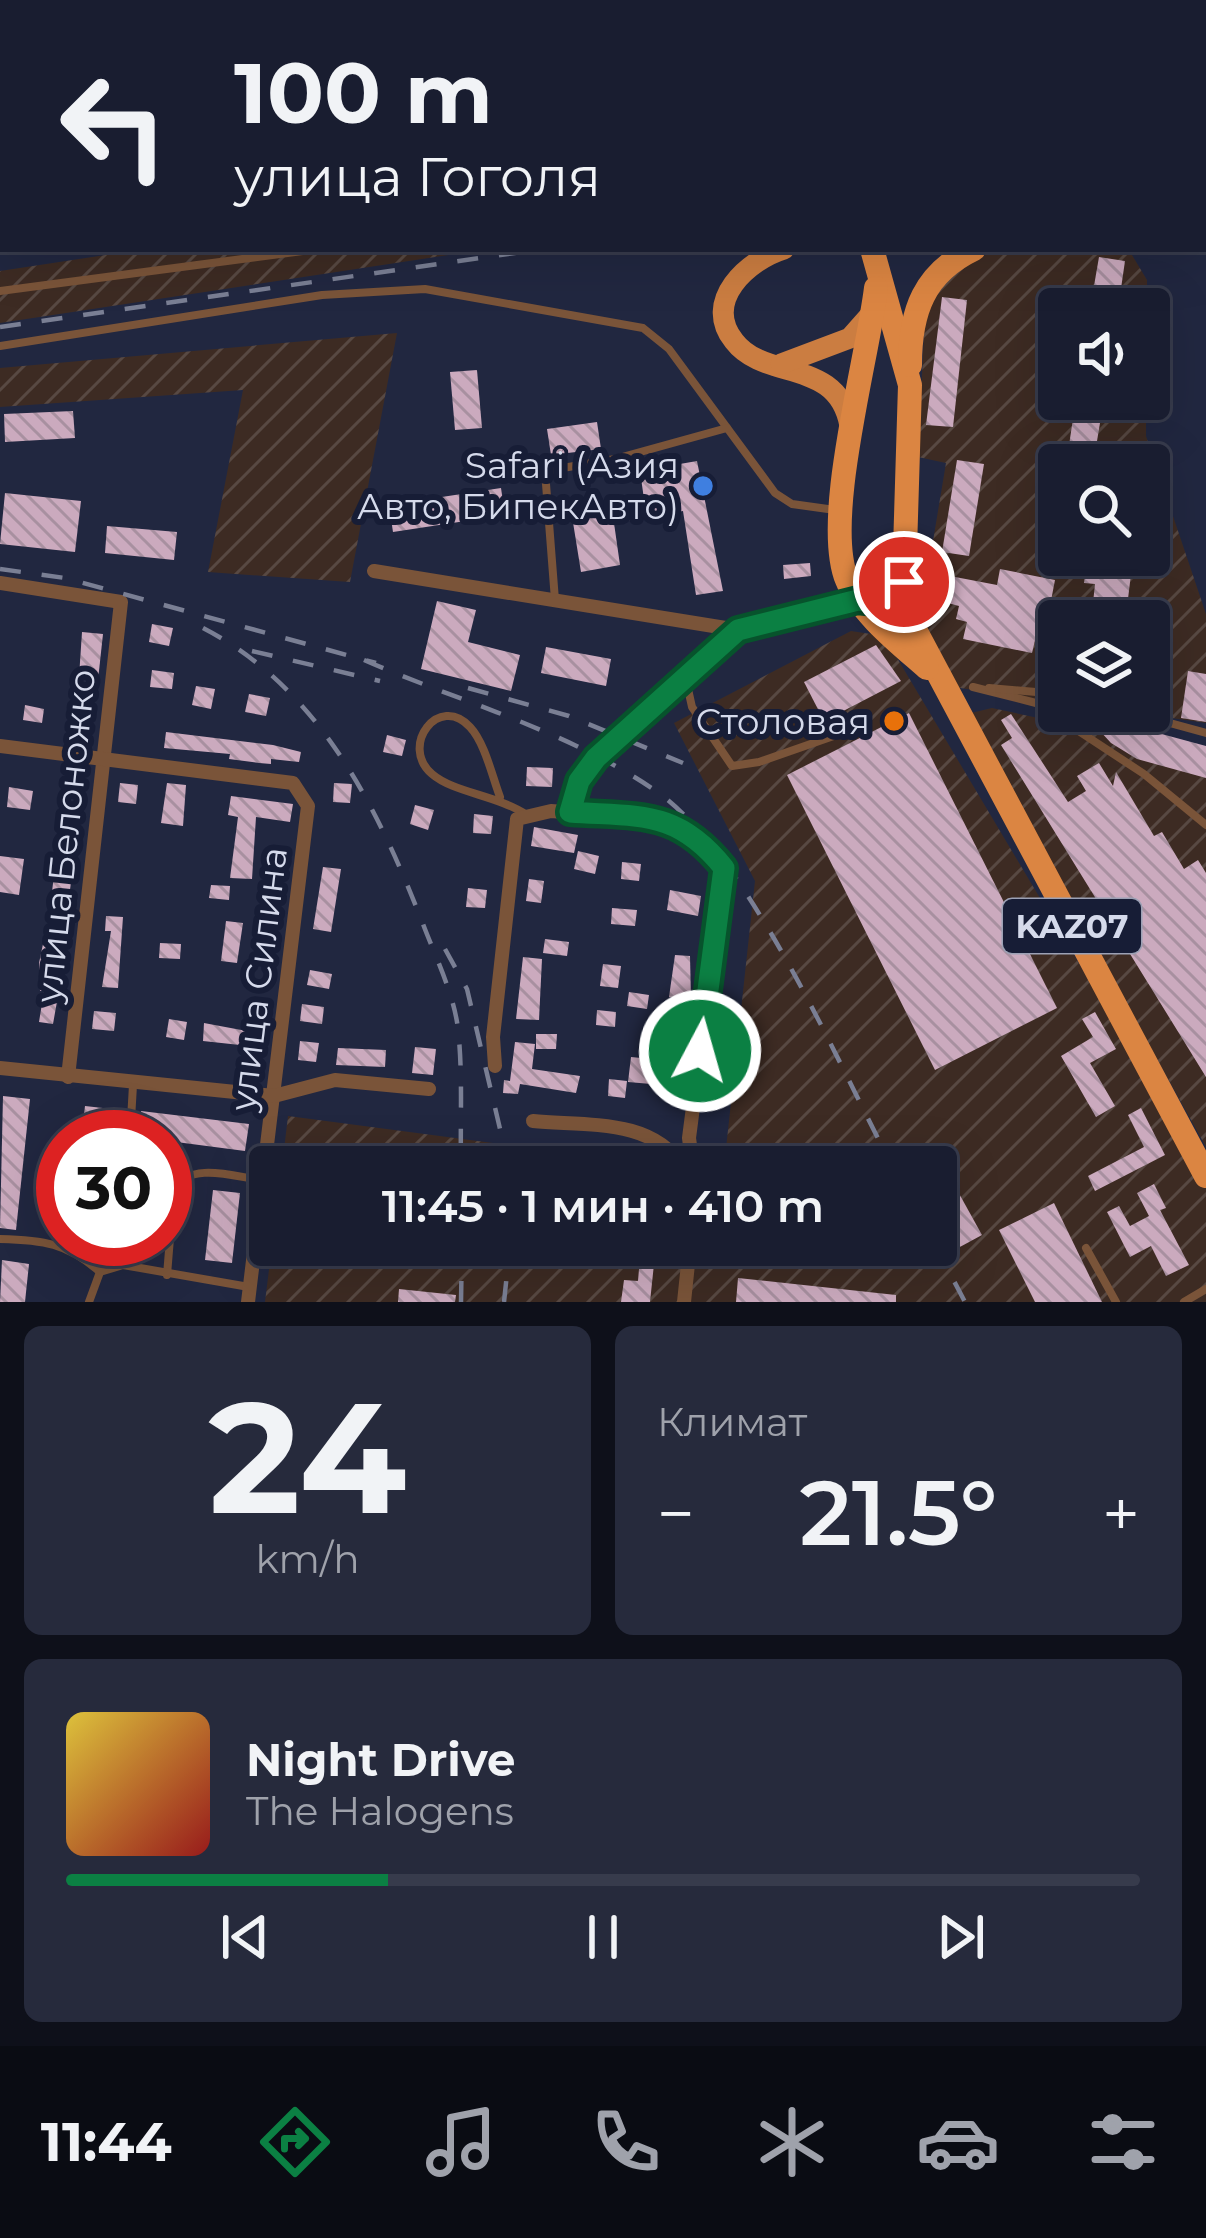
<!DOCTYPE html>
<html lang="ru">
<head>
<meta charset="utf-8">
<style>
	body { margin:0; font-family:Montserrat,sans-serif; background:#262a3c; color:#f1f3f6; height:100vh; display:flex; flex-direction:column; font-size:45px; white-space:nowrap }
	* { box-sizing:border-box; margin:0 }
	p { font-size:39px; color:#9fa2ab }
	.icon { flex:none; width:66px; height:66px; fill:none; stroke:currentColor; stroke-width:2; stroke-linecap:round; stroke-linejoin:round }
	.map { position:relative; height:1302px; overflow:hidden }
	.side { display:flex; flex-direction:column; gap:24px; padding:24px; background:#0e101a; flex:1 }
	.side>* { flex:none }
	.top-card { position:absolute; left:0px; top:0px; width:1206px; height:252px; box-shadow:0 12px 48px #0002,0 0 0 3px #373b4c; background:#191d30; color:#f1f3f6; overflow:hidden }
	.controls { position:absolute; left:1038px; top:288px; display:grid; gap:24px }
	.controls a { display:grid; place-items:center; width:132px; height:132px; border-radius:12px; background:#191d30; box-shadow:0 12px 48px #0002,0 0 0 3px #373b4c; font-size:60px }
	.speed { position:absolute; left:36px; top:1110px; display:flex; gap:24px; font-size:60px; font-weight:700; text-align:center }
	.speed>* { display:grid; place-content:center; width:156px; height:156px; border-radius:50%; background:#191d30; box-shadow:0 12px 48px #0002,0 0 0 3px #373b4c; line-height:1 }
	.speed .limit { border:18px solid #d22; background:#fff; color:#111 }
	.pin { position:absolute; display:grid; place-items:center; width:102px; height:102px; color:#fff; margin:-51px; border:6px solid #fff; border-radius:50%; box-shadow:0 3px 12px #0007 }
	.me { position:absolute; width:132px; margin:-66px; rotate:6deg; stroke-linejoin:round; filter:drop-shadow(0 0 9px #0008) }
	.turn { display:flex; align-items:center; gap:42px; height:252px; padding:0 36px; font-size:54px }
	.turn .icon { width:156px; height:156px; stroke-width:2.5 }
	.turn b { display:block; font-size:84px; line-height:102px }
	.big { font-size:90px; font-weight:600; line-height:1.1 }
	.side .card { flex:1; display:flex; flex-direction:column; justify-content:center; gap:18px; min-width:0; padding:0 42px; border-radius:18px; background:#262a3c }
	.side .dial { align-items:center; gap:0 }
	.dial b { font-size:156px; line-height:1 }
	.song { display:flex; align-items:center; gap:36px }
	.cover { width:144px; height:144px; border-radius:18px; background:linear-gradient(135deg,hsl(50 70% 55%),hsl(0 70% 35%)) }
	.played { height:12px; border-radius:6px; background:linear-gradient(90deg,#0b8043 30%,#373b4c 30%) }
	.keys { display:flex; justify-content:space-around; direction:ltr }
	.heat { display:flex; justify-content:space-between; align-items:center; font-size:66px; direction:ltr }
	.side .tiles { flex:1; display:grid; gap:24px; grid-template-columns:1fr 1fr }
	.card:last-child { grid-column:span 2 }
	.trip { position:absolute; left:249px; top:1146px; width:708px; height:120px; border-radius:12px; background:#191d30; box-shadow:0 12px 48px #0002,0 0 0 3px #373b4c; font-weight:600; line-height:120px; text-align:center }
	.menu { display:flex; height:192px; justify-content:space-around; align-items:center; background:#0a0c13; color:#9fa2ab }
	.menu .icon { width:84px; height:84px }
	.menu .active { color:#0b8043 }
	.menu b { font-size:54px; color:#f1f3f6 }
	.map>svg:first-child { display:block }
	.industrial { fill:url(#industrial-furrows); fill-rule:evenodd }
	.building { fill:url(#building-back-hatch) }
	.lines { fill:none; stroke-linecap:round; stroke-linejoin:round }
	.service { stroke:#7a5439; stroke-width:8 }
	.minor { stroke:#7a5439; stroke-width:14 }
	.primary { stroke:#cb7d41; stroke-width:21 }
	.trunk { stroke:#db8542; stroke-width:24 }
	.rail { stroke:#7a7f94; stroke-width:4.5; stroke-dasharray:21 21; stroke-linecap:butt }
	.route-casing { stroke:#07532c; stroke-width:30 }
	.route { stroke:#0b8043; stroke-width:21 }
	.shop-dot { fill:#3f7fe0; stroke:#171d36; stroke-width:4.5 }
	.food-dot { fill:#e8710a; stroke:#171d36; stroke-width:4.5 }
	.labels { text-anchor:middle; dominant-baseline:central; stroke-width:12; stroke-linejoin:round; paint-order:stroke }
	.shield { fill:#171d36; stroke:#9ca1b5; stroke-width:3 }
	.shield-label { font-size:33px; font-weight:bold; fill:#d5daeb }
	.poi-label { font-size:36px; fill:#d5daeb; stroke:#171d36; text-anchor:end }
	.street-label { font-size:36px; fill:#d5daeb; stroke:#171d36 }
</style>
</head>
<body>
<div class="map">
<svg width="1206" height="1302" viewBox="0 0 1206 1302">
	<defs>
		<pattern id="industrial-furrows" width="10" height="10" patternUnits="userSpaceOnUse" patternTransform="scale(3)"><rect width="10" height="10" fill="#3d2b23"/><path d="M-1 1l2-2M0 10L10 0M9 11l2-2" fill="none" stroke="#584943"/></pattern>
		<pattern id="building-back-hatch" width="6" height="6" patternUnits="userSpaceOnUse" patternTransform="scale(3)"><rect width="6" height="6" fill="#cbaabe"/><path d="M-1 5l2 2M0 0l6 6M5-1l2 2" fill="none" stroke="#a890a0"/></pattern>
	</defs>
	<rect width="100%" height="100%" fill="#212740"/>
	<!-- industrial -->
	<g class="industrial">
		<path d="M0 0H697L698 3H3L0 246Z"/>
		<path d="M145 249H488L0 323V271Z"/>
		<path d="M999 249H1107L1132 255 1147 280V309H1059V399H1146V436L1206 614V723L1123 711H1149V621H1059V702L953 687 921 613 946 463 918 457 925 313 955 269ZM1059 465H1149V555H1059Z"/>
		<path d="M397 333 350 582 208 572 243 390 0 407V368Z"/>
		<path d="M851 631 884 636 1206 1177V1302H265L272 1245H936V1167H724L755 881 674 723Z"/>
		<path d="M992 708 1206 754V1147L1033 836 971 713Z"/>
		<path d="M288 1116 676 1167H282Z"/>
	</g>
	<!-- building -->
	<g class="building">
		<path d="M1099 257 1125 261 1118 309H1090Z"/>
		<path d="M942 297 967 300 953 427 926 425Z"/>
		<path d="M477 370 482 428 455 430 450 372Z"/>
		<path d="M1076 399H1104L1093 465H1066Z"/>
		<path d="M73 411 75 438 5 442 4 414Z"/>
		<path d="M597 422 601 449 551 455 547 429Z"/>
		<path d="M957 460 984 464 969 556 942 552Z"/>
		<path d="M697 461 723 591 696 595 683 511 614 523 620 565 581 572 571 510 644 499 640 471Z"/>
		<path d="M501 488 505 515 393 532 389 505Z"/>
		<path d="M5 493 81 501 75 552 0 544Z"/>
		<path d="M107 526 177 532 174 560 105 553Z"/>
		<path d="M1087 560 1132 566 1127 607 1093 603 1095 584 1084 583Z"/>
		<path d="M810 563 811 576 784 579 783 565Z"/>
		<path d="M1000 569 1055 580 1044 637 1036 636 1032 653 963 639 967 622 956 619 959 606 944 602 950 576 997 585Z"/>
		<path d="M437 601 476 610 468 642 520 655 511 691 421 669Z"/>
		<path d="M152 624 173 628 169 646 149 642Z"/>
		<path d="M82 632 103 634 98 680 79 677Z"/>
		<path d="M876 645 901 681 824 721 804 682Z"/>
		<path d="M546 647 611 659 606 686 541 673Z"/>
		<path d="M152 670 174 673 172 689 150 687Z"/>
		<path d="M1188 671 1206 674V722L1181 718Z"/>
		<path d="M196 686 215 689 211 709 192 705Z"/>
		<path d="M249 694 270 698 266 716 245 712Z"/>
		<path d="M25 705 44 709 42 723 23 720Z"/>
		<path d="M909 713 1057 1008 935 1070 787 775Z"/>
		<path d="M1011 714 1068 802 1086 791 1077 776 1099 763 1113 786 1116 772 1154 836 1162 832 1184 869 1198 860 1206 873V1077L1001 745 1012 738 1001 720Z"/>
		<path d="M1114 715 1121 723 1206 746V778L1137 759 1111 743 1099 730Z"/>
		<path d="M166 732 273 745 301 752 299 762 271 759V764L259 763 229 759 230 754 164 748Z"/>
		<path d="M387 735 406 740 402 756 383 752Z"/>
		<path d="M527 767 553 768 552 787 526 786Z"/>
		<path d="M120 783 138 785 136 804 118 802Z"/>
		<path d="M167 783 186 785 183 826 161 823Z"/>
		<path d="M334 783 352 784 350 803 333 802Z"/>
		<path d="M9 787 33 791 30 810 7 807Z"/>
		<path d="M231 796 293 804 290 822 256 817 252 879 230 878 238 817 228 815Z"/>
		<path d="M415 805 434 810 428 830 410 824Z"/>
		<path d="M474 814 493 816 491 834 473 833Z"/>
		<path d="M534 827 578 835 574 853 531 846Z"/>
		<path d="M59 830 78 832 68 904 51 901Z"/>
		<path d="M578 851 599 856 595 874 574 869Z"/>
		<path d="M0 856 24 859 19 895 0 892Z"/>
		<path d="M622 862 641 864 639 881 621 879Z"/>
		<path d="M323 867 341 869 331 932 313 929Z"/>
		<path d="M529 879 544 881 541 903 526 901Z"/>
		<path d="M211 885 230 886 229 900 209 898Z"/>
		<path d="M468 888 487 890 485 908 466 907Z"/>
		<path d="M670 890 701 896 698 916 667 910Z"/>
		<path d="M612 908 637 910 635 926 611 924Z"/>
		<path d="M106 916 123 917 118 988 102 987 111 931H105Z"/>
		<path d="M226 921 243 923 237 963 221 961Z"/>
		<path d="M47 925 70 929 53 1024 39 1022 44 991H40L39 963Z"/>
		<path d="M545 939 569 942 567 956 543 953Z"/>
		<path d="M160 943 181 944 180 959 159 958Z"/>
		<path d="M675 955 690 956 691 999 669 997Z"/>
		<path d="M523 957 542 959 539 1020 516 1019Z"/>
		<path d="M603 964 621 966 618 988 600 986Z"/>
		<path d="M310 970 332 974 329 989 307 985Z"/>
		<path d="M629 992 649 995 647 1009 627 1006Z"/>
		<path d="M302 1004 324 1007 322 1024 300 1021Z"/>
		<path d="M597 1010 616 1012 615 1027 596 1025Z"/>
		<path d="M94 1011 116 1013 114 1031 92 1029Z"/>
		<path d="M1095 1012 1116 1049 1090 1063 1115 1106 1096 1117 1061 1056 1093 1037 1082 1019Z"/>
		<path d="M169 1019 187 1022 184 1040 166 1037Z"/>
		<path d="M204 1023 252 1032 249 1046 203 1041Z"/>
		<path d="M536 1034H557L556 1049H536Z"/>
		<path d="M669 1035 683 1037 681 1078 652 1074 651 1084 628 1082 631 1057 662 1060Z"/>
		<path d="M300 1041 319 1043 316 1062 298 1060Z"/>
		<path d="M515 1042 535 1044 532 1069 580 1076 576 1093 520 1084 518 1094 503 1093 504 1080 510 1081Z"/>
		<path d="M415 1047 436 1049 433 1075 412 1073Z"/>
		<path d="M338 1048 386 1050 385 1067 336 1065Z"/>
		<path d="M609 1079 627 1081 625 1098 608 1096Z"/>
		<path d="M3 1096 30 1099 16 1230 0 1228Z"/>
		<path d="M85 1106 112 1109 108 1137H81Z"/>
		<path d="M1141 1108 1165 1155 1095 1191 1088 1176 1144 1147 1128 1115Z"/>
		<path d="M141 1111 249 1124 245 1151 138 1137Z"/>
		<path d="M936 1152 982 1235 958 1248 936 1210Z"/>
		<path d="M1154 1184 1166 1208 1160 1210 1189 1265 1166 1276 1151 1246 1130 1257 1107 1212 1119 1206 1130 1226 1149 1216 1137 1193Z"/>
		<path d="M213 1190 240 1193 232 1263 205 1260Z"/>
		<path d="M1054 1203 1102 1302H1035L999 1230Z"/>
		<path d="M641 1245H656L650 1302H621L624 1280 638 1281Z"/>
		<path d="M2 1260 29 1264 25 1302H0Z"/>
		<path d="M738 1278 896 1295V1302H736Z"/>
		<path d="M399 1289 456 1295 455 1302H398Z"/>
	</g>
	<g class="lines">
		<!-- service -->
		<g class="service">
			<path d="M701 0V3"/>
			<path d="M984 0 986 3"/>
			<path d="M1140 3 1144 0"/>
			<path d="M0 291 318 249"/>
			<path d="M0 346 322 295 425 289 643 328 669 349 775 493 792 504 835 510"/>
			<path d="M555 600 545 471 615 459 727 428"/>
			<path d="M686 680 692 707 732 766 759 762 868 724"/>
			<path d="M973 687 1036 703 1144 774 1206 825"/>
			<path d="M989 688 1059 694"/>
			<path d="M1126 711 1206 733"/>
			<path d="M500 797C492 776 485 743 470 727 439 693 399 746 432 774 454 793 497 795 527 815"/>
			<path d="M570 810 579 781 596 758 737 631"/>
			<path d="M130 1137 133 1085"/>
			<path d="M165 1166 188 1174"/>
			<path d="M0 1239C43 1240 67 1243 100 1272"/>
			<path d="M1086 1248 1116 1302"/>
			<path d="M123 1265 124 1239"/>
			<path d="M167 1275 174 1189C191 1161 235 1177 262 1180"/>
			<path d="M89 1302 100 1272 123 1265 249 1287"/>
			<path d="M1184 1302 1206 1289"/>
		</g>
		<!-- minor -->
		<g class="minor">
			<path d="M374 571 738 630 858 600"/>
			<path d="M0 583 121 602 68 1077"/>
			<path d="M0 746 293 783 308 806 248 1302"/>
			<path d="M495 1066 493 1037 517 819 551 811 671 820 699 839 724 868 689 1138 693 1167"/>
			<path d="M0 1068 274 1096 335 1080 429 1089"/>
			<path d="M533 1121C585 1126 653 1118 682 1167"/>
			<path d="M684 1302 690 1245"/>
		</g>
		<!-- primary -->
		<g class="primary">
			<path d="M1203 178 1206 177"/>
			<path d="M784 249C748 260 702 301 734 341 765 382 838 357 850 426"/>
			<path d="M781 364 850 338 873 312"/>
		</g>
		<!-- trunk -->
		<g class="trunk">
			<path d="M782 0 785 3"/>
			<path d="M1203 204 1206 203"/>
			<path d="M872 249 910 385 904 582 913 626 1206 1176"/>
			<path d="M876 288C868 357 822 520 847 580 860 613 900 644 927 668"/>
			<path d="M910 365C910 311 924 273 974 249"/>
		</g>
		<!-- rail -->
		<g class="rail">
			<path d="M1203 127 1206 126"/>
			<path d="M0 327 542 249"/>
			<path d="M0 569 65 578 376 663"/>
			<path d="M203 628C319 688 377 806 423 924 435 956 454 994 458 1029 463 1074 460 1122 461 1167"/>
			<path d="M252 651 380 681"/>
			<path d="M364 660C460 702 569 731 656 791 751 858 836 1061 893 1167"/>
			<path d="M468 688 569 716 683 763"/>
			<path d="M445 949 467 989 509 1167"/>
			<path d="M935 1245 965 1302"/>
			<path d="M461 1302 462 1245"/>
			<path d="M504 1302 510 1245"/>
		</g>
	</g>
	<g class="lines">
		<!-- route casing -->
		<g class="route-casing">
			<path id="route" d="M700 1051 724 868C677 809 639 817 570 812L579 781 596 758 738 630 858 600 882 603 897 596 904 582"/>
		</g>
		<!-- route -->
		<use href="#route" class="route"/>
	</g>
	<!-- markers -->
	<circle class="shop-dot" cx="703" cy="486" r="12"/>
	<circle class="food-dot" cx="894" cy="721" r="12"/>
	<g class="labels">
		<!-- shield labels -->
		<rect class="shield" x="1003" y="899" width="138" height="54" rx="9"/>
		<g class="shield-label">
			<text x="1072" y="926">KAZ07</text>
		</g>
		<!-- poi labels -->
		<g class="poi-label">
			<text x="679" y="465">Safari (Азия<tspan x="679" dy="41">Авто, БипекАвто)</tspan></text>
			<text x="870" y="721">Столовая</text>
		</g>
		<!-- street labels -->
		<g class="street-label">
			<text transform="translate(65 836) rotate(-84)">улица Белоножко</text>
			<text transform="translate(258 979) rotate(-83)">улица Силина</text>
		</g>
	</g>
</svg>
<div class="controls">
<a><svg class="icon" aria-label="sound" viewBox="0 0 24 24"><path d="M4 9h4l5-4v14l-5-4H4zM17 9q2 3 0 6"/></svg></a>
<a><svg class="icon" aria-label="search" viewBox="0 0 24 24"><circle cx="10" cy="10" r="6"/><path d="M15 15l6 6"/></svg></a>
<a><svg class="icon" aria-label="layers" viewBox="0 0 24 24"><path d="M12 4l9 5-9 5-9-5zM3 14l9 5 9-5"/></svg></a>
</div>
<div class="speed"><div class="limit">30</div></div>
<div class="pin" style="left:904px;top:582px;background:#d93025"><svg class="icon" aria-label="arrive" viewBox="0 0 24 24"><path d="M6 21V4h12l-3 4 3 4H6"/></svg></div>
<svg class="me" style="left:700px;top:1051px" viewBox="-20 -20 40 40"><circle r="17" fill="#0b8043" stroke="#fff" stroke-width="3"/><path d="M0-11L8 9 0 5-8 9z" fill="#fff"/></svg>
<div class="trip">11:45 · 1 мин · 410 m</div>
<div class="top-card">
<div class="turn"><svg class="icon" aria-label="left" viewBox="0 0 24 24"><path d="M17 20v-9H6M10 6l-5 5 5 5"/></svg><div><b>100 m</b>улица Гоголя</div></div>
</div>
</div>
<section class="side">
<div class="tiles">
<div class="card dial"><b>24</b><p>km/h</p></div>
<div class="card"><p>Климат</p>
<div class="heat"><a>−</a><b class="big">21.5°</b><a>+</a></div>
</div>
<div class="card">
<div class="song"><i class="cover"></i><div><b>Night Drive</b><p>The Halogens</p></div></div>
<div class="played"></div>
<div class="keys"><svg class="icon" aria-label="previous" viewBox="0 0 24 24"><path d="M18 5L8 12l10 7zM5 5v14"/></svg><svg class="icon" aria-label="pause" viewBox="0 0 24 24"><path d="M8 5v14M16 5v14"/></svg><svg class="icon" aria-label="next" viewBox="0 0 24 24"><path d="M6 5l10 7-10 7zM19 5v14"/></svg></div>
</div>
</div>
</section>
<nav class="menu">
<b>11:44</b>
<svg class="icon active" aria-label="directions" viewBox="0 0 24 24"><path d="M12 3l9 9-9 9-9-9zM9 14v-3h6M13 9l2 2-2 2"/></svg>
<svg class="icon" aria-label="music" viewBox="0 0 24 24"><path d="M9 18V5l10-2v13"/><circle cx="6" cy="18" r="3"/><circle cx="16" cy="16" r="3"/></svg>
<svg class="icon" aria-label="phone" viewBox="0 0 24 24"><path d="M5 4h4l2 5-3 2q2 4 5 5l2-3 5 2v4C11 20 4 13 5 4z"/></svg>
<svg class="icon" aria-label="climate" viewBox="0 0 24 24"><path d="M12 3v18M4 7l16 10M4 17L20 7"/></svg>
<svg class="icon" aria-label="car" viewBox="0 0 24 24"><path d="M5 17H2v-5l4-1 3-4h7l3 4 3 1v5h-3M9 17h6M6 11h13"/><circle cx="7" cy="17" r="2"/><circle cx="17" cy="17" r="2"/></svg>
<svg class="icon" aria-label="filters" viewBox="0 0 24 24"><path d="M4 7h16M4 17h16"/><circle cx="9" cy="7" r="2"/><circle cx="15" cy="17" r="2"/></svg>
</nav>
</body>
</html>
